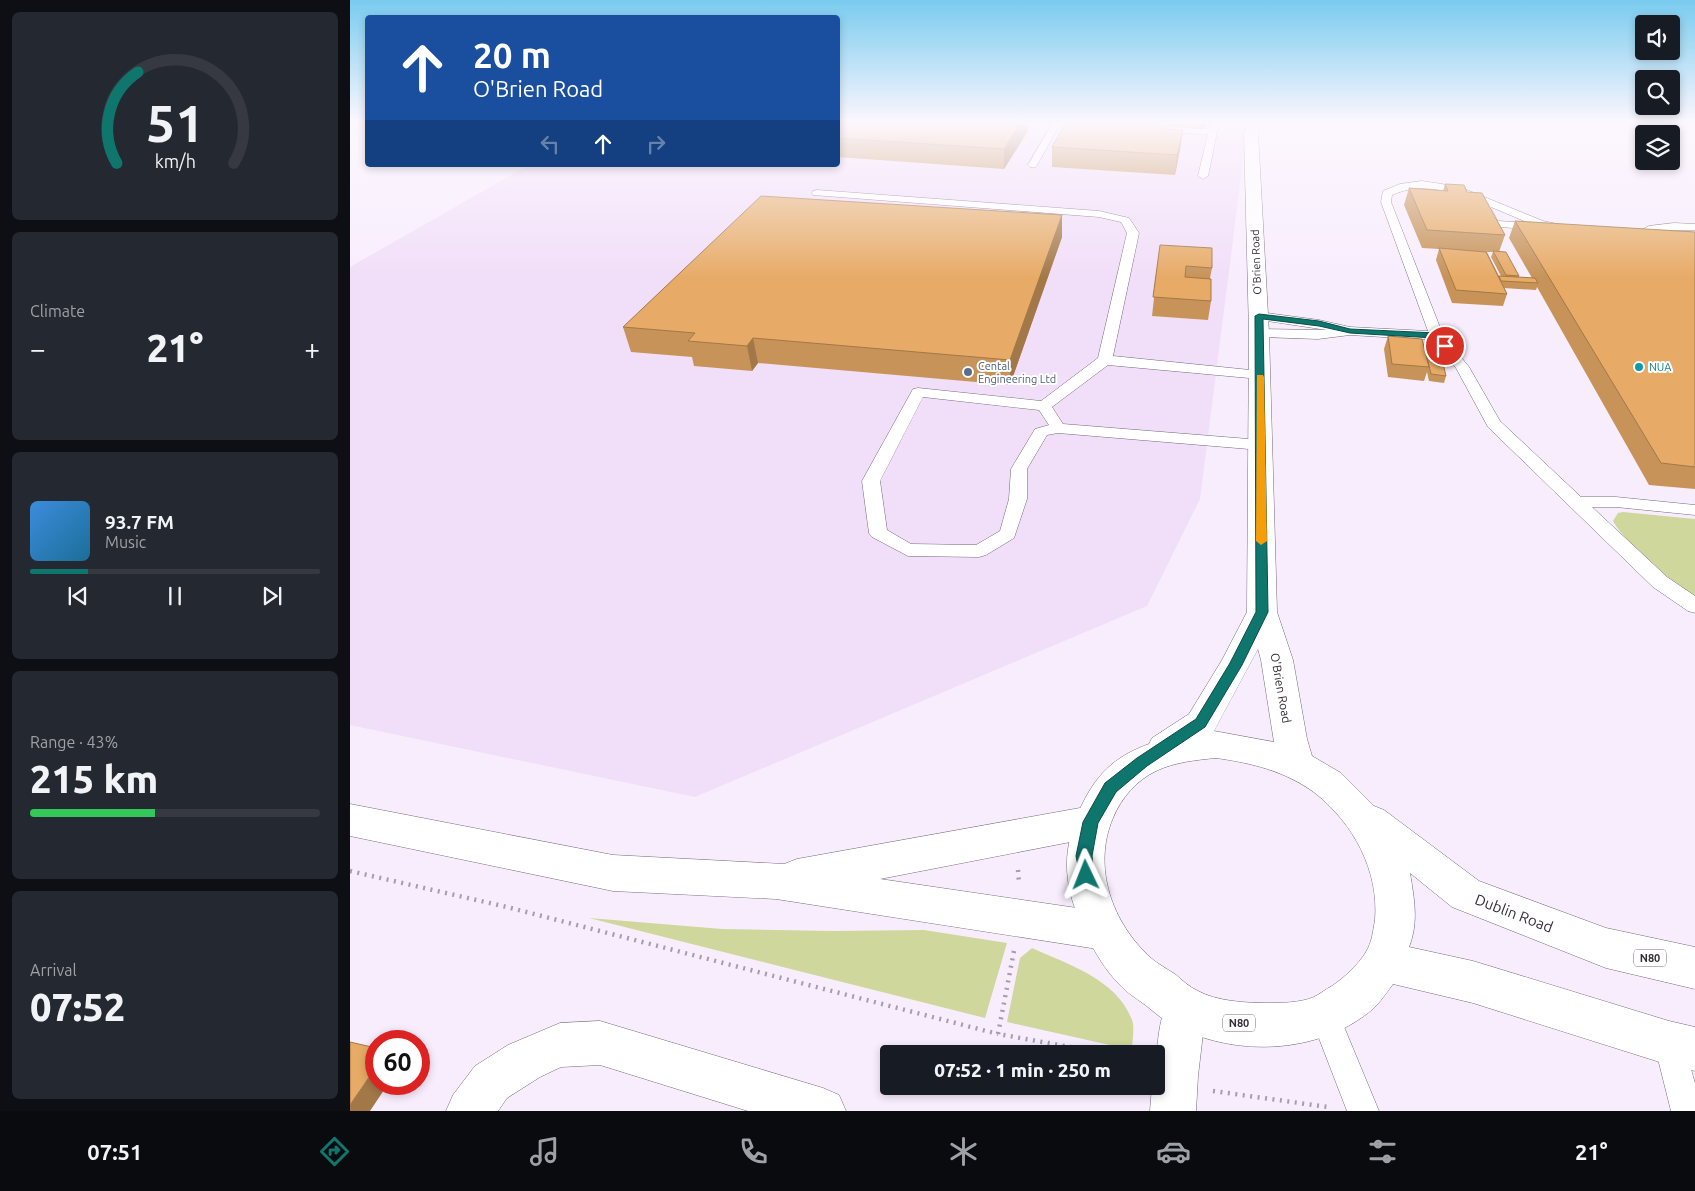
<!DOCTYPE html>
<html lang="en">
<head>
<meta charset="utf-8">
<style>
	body { margin:0; font-family:Ubuntu,sans-serif; background:#242831; color:#f1f3f6; height:100vh; display:flex; flex-direction:column; font-size:19px; white-space:nowrap }
	* { box-sizing:border-box; margin:0 }
	p { font-size:16px; color:#9ea1a6 }
	.icon { flex:none; width:28px; height:28px; fill:none; stroke:currentColor; stroke-width:2; stroke-linecap:round; stroke-linejoin:round }
	.map { position:relative; flex:1; overflow:hidden }
	.details { display:flex; flex-direction:column; gap:12px; padding:12px; background:#0d0f14; width:350px }
	.details>* { flex:none }
	.hud { position:absolute; left:15px; top:15px; width:475px; height:152px; border-radius:5px; box-shadow:0 2px 8px #0003; background:#1a4fa0; color:#fff; overflow:hidden }
	.fabs { position:absolute; left:1285px; top:15px; display:grid; gap:10px }
	.fabs a { display:grid; place-items:center; width:45px; height:45px; border-radius:5px; background:#171b24; box-shadow:0 2px 8px #0003; font-size:25px }
	.speed { position:absolute; left:15px; top:1030px; display:flex; gap:10px; font-size:25px; font-weight:700; text-align:center }
	.speed>* { display:grid; place-content:center; width:65px; height:65px; border-radius:50%; background:#171b24; box-shadow:0 2px 8px #0003; line-height:1 }
	.speed .limit { border:8px solid #d22; background:#fff; color:#111 }
	.pin { position:absolute; display:grid; place-items:center; width:42px; height:42px; color:#fff; margin:-21px; border:2px solid #fff; border-radius:50%; box-shadow:0 1px 5px #0007 }
	.me { position:absolute; width:55px; margin:-28px; rotate:358deg; stroke-linejoin:round; filter:drop-shadow(0 0 4px #0008) }
	.turn { display:flex; align-items:center; gap:18px; height:105px; padding:0 25px; font-size:22px }
	.turn .icon { width:65px; height:65px; stroke-width:2.5 }
	.turn b { display:block; font-size:35px; line-height:42px }
	.lanes { display:flex; align-items:center; height:48px; padding:0 25px; background:#0003; justify-content:center; gap:25px; direction:ltr }
	.lanes .off { opacity:.35 }
	.big { font-size:38px; font-weight:800; line-height:1.1 }
	.details .tile { flex:1; display:flex; flex-direction:column; justify-content:center; gap:8px; min-width:0; padding:0 18px; border-radius:8px; background:#242831 }
	.details .dial { align-items:center; gap:0 }
	.dial svg { height:130px; overflow:visible; fill:none; stroke:#363941; stroke-width:7; stroke-linecap:round; text-anchor:middle }
	.dial text { fill:#f1f3f6; stroke:none }
	.song { display:flex; align-items:center; gap:15px }
	.cover { width:60px; height:60px; border-radius:8px; background:linear-gradient(135deg,hsl(210 70% 55%),hsl(200 70% 35%)) }
	.played { height:5px; border-radius:2px; background:linear-gradient(90deg,#0f766e 20%,#363941 20%) }
	.keys { display:flex; justify-content:space-around; direction:ltr }
	.heat { display:flex; justify-content:space-between; align-items:center; font-size:28px; direction:ltr }
	.charge { height:8px; border-radius:4px; background:linear-gradient(90deg,#34c759 43%,#363941 0) }
	.trip { position:absolute; left:530px; top:1045px; width:285px; height:50px; border-radius:5px; background:#171b24; box-shadow:0 2px 8px #0003; font-weight:800; line-height:50px; text-align:center }
	.dock { display:flex; height:80px; justify-content:space-around; align-items:center; background:#090b0e; color:#9ea1a6 }
	.dock .icon { width:35px; height:35px }
	.dock .active { color:#0f766e }
	.dock b { font-size:22px; color:#f1f3f6 }
	main { display:flex; flex:1; min-height:0 }
	.map>svg:first-child { display:block }
	.built { fill:#f1def8 }
	.green { fill:#cfd79d }
	.lines { fill:none; stroke-linecap:round; stroke-linejoin:round }
	.lane-casing { stroke:#75697a; stroke-width:1 }
	.street-casing { stroke:#75697a; stroke-width:1 }
	.secondary-casing { stroke:#75697a; stroke-width:1 }
	.primary-casing { stroke:#75697a; stroke-width:1 }
	.path { stroke:#a69da9; stroke-width:4.5; stroke-dasharray:2 5.5; stroke-linecap:butt }
	.lane { fill:#fff; fill-rule:evenodd }
	.street { fill:#fff; fill-rule:evenodd }
	.secondary { fill:#fff; fill-rule:evenodd }
	.primary { fill:#fff; fill-rule:evenodd }
	.wall { fill:#c79359; fill-rule:evenodd }
	.shaded-wall { fill:#a27848 }
	.building { fill:#e7ab67; stroke:#a27848 }
	.route { fill:#0f766e; stroke:#0a4d48 }
	.slow { fill:#f59e0b }
	.culture-dot { fill:#0f9aa8; stroke:#fff; stroke-width:2 }
	.service-dot { fill:#5c6f8a; stroke:#fff; stroke-width:2 }
	.labels { text-anchor:middle; dominant-baseline:central; stroke-width:4; stroke-linejoin:round; paint-order:stroke }
	.far-street-label { font-size:11px; fill:#332d35; stroke:#fff }
	.far-service-label { font-size:11px; fill:#4e5e75; stroke:#fff; text-anchor:start }
	.far-culture-label { font-size:11px; fill:#0d838f; stroke:#fff; text-anchor:start }
	.shield { fill:#fff; stroke:#706c72; stroke-width:1 }
	.shield-label { font-size:11px; font-weight:bold; fill:#332d35 }
	.street-label { font-size:12px; fill:#332d35; stroke:#fff }
	.near-street-label { font-size:15px; fill:#332d35; stroke:#fff }
</style>
</head>
<body>
<main>
<section class="details">
<div class="tile dial"><svg viewBox="0 0 100 80">
<path d="M14 69A42 42 0 1 1 86 69"/>
<path d="M14 69A42 42 0 0 1 27 13" stroke="#0f766e"/>
<text x="50" y="56" font-size="32" font-weight="700">51</text>
<text x="50" y="72" font-size="11">km/h</text>
</svg></div>
<div class="tile"><p>Climate</p>
<div class="heat"><a>−</a><b class="big">21°</b><a>+</a></div>
</div>
<div class="tile">
<div class="song"><i class="cover"></i><div><b>93.7 FM</b><p>Music</p></div></div>
<div class="played"></div>
<div class="keys"><svg class="icon" aria-label="previous" viewBox="0 0 24 24"><path d="M18 5L8 12l10 7zM5 5v14"/></svg><svg class="icon" aria-label="pause" viewBox="0 0 24 24"><path d="M8 5v14M16 5v14"/></svg><svg class="icon" aria-label="next" viewBox="0 0 24 24"><path d="M6 5l10 7-10 7zM19 5v14"/></svg></div>
</div>
<div class="tile"><p>Range · 43%</p><b class="big">215 km</b><div class="charge"></div></div>
<div class="tile"><p>Arrival</p><b class="big">07:52</b></div>
</section>
<div class="map">
<svg width="1345" height="1111" viewBox="0 0 1345 1111">
	<rect width="100%" height="100%" fill="#f8edfd"/>
	<!-- built -->
	<path class="built" d="M488 122H898L850 499 797 606 345 797 0 725V267L179 165H488Z"/>
	<!-- green -->
	<g class="green">
		<path d="M1273 512 1345 519V596C1319 580 1278 547 1263 521L1268 513Z"/>
		<path d="M239 918 372 929 483 931 574 930 657 943 635 1018Z"/>
		<path d="M682 948C717 964 767 979 782 1020 785 1028 782 1041 782 1050L657 1022 670 958Z"/>
	</g>
	<g class="lines">
		<!-- lane casing -->
		<g class="lane-casing">
			<g id="lane">
				<path d="M703 122H711L686 167H680L678 165Z"/>
				<path d="M756 122C790 122 824 127 859 129L861 122H869L858 176 853 179 848 176 858 134 822 133 760 125Z"/>
				<path d="M1072 181 1092 184 1117 190 1193 221 1216 226 1218 228 1212 231 1191 227 1186 230 1140 226 1130 206 1132 204C1103 192 1073 181 1042 195L1041 202 1093 335 1119 367 1150 421 1231 497H1266L1345 505V515L1266 507H1242L1317 577 1345 596V613L1338 611 1303 587 1138 427 1106 368 1083 340 1000 335 968 339 909 337 902 333 909 329 977 330 904 319 902 316 909 312 969 320 1000 327 1078 331 1031 202 1033 191 1050 184ZM1141 207 1179 223 1148 221Z"/>
				<path d="M467 190 749 211 779 218 789 233 763 356 910 371 915 372 917 375 915 378 910 379 758 365 702 407 713 424 911 440 917 442 919 445 917 448 911 450 708 433 697 435 677 469V499L664 538 636 555 629 557 558 556 522 537 519 533 512 481 563 389 568 388 691 401 748 358 777 233 771 222 749 217 463 195 462 193 463 191ZM573 397 689 410 699 425 685 429 661 469 659 499 650 531 626 545 561 544 537 530 530 481Z"/>
				<path d="M1324 223 1345 224V230H1310L1290 237 1284 234 1299 226Z"/>
				<path d="M975 1000 985 1005 1029 1111H997L960 1015 965 1005Z"/>
				<path d="M1319 1028 1330 1032 1345 1083V1111H1321L1304 1043 1308 1032Z"/>
			</g>
		</g>
		<!-- street casing -->
		<g class="street-casing">
			<g id="street">
				<path d="M835 987 850 993 856 1008 848 1076 846 1111H800L802 1086H806C806 1054 807 1023 820 993Z"/>
				<path d="M250 1021 473 1088 489 1095 496 1111H398L250 1065 211 1067 190 1077 157 1098 148 1111H96L103 1095 125 1066 158 1045 210 1023Z"/>
			</g>
		</g>
		<!-- secondary casing -->
		<g class="secondary-casing">
			<path id="secondary" d="M0 804 263 855 434 864 447 859 741 806 754 811 759 822 754 833 741 838 530 879 754 912 768 917 774 931 768 945 754 950 426 899 263 891 0 836Z"/>
		</g>
		<!-- primary casing -->
		<g class="primary-casing">
			<path id="primary" d="M898 122H910L908 133 919 333 927 612 943 660 957 739 962 756 991 773 1024 806 1034 810 1129 881 1256 928 1345 947V989L1256 968 1102 907 1060 873C1064 898 1069 922 1059 947L1123 961 1319 1021 1345 1027V1071L1319 1065 1123 1003 1043 984C1037 992 1031 1001 1024 1008 969 1056 880 1058 818 1022 809 1017 802 1010 794 1004 786 998 777 993 770 985 755 970 744 951 735 932 714 889 710 854 730 809 745 776 763 757 799 744L802 738 839 714 872 660 897 612 899 333 894 133ZM908 649 911 660 924 742 864 731ZM866 758C902 763 935 771 965 793 1004 824 1029 871 1025 920 1023 931 1022 942 1016 952 1008 965 995 977 982 986 976 989 970 994 964 997 950 1003 931 1003 916 1003 895 1003 866 1001 848 991 839 987 832 980 825 974 817 969 808 964 801 958 762 923 742 867 763 818 771 798 787 780 806 771 825 762 846 760 866 758Z"/>
		</g>
		<!-- path -->
		<g class="path">
			<path d="M668 870 669 883"/>
			<path d="M0 871 157 907 648 1034"/>
			<path d="M664 951 648 1034 759 1054"/>
			<path d="M863 1091 978 1107"/>
		</g>
		<!-- lane -->
		<use href="#lane" class="lane"/>
		<!-- street -->
		<use href="#street" class="street"/>
		<!-- secondary -->
		<use href="#secondary" class="secondary"/>
		<!-- primary -->
		<use href="#primary" class="primary"/>
	</g>
	<!-- wall -->
	<g class="wall">
		<path d="M488 122 678 131 654 169 488 157Z"/>
		<path d="M819 122H857L856 126 850 129 818 127Z"/>
		<path d="M806 125 816 129 833 130 830 149 825 175 702 167V147Z"/>
		<path d="M1095 184 1117 192 1155 235 1149 252 1169 276V278H1182L1159 238 1165 221 1345 232V489L1299 485 1187 287 1186 290 1154 288 1157 294 1153 306 1102 303 1086 260 1089 249 1072 248 1054 205 1059 188 1093 191ZM1137 252H1143L1141 257 1151 276H1149Z"/>
		<path d="M712 215V237L660 385 408 363 402 371 344 366 342 357 281 352 273 327Z"/>
		<path d="M810 245 862 268 860 278 861 301 858 320 802 316Z"/>
		<path d="M1038 336 1077 359V357L1096 376 1094 383 1079 381 1077 372 1074 381 1038 377 1034 349Z"/>
	</g>
	<!-- shaded-wall -->
	<g class="shaded-wall">
		<path d="M671 122H678V131L654 169V149Z"/>
		<path d="M851 122H857L856 126 850 129Z"/>
		<path d="M833 130 830 149 825 175 827 155Z"/>
		<path d="M712 215V237L660 385V360Z"/>
		<path d="M403 338 408 363 402 371 397 346Z"/>
		<path d="M26 1067V1084H38L20 1111H0V1105Z"/>
	</g>
	<!-- building -->
	<g class="building">
		<path d="M488 122H671L654 149 488 138Z"/>
		<path d="M716 122H805V124L816 127 815 129 833 130 827 155 702 147Z"/>
		<path d="M1095 184 1114 185 1117 192 1132 193 1155 235 1077 230 1059 188 1098 191Z"/>
		<path d="M411 196 712 215 660 360 403 338 397 346 338 341 345 333 273 327Z"/>
		<path d="M1165 221 1345 232V467L1311 463Z"/>
		<path d="M810 245 862 248V268L836 266 835 277 861 279V301L803 297Z"/>
		<path d="M1089 248 1136 252 1157 294 1106 290Z"/>
		<path d="M1143 251 1156 252 1169 276 1156 275Z"/>
		<path d="M1149 276 1185 278 1188 283 1151 281Z"/>
		<path d="M1038 336 1072 339 1079 367 1042 364Z"/>
		<path d="M1077 357 1092 359 1096 376 1081 374Z"/>
		<path d="M0 1042 26 1048V1067L0 1105Z"/>
	</g>
	<!-- sky -->
	<linearGradient id="sky" x2="0" y2="1"><stop stop-color="#79cbef"/><stop offset="0.44" stop-color="#fcf7fe"/><stop offset="1" stop-color="#fcf7fe" stop-opacity="0"/></linearGradient>
	<rect width="1345" height="278" fill="url(#sky)"/>
	<!-- route -->
	<path class="route" d="M909 314 969 321 1000 329 1086 333 1089 334 1099 346 1092 348 1084 338 1000 333 969 326 913 319 918 612 892 665 855 727 797 766 766 792 748 823 742 856 744 875 742 880 736 882 731 880 726 856 733 822 755 783 787 758 846 719 880 663 906 612 905 316Z"/>
	<!-- slow -->
	<path class="slow" d="M907 375H913L914 377 917 541 911 545 906 541Z"/>
	<!-- markers -->
	<circle class="culture-dot" cx="1289" cy="367" r="5"/>
	<circle class="service-dot" cx="618" cy="372" r="5"/>
	<g class="labels">
		<!-- far-street labels -->
		<g class="far-street-label">
			<text transform="translate(906 262) rotate(-92)">O'Brien Road</text>
		</g>
		<!-- far-service labels -->
		<g class="far-service-label">
			<text x="628" y="366">Cental<tspan x="628" dy="13">Engineering Ltd</tspan></text>
		</g>
		<!-- far-culture labels -->
		<g class="far-culture-label">
			<text x="1299" y="367">NUA</text>
		</g>
		<!-- shield labels -->
		<g class="shield">
			<rect x="1284" y="949.5" width="32" height="17" rx="4"/>
			<rect x="873" y="1014.5" width="32" height="17" rx="4"/>
		</g>
		<g class="shield-label">
			<text x="1300" y="958">N80</text>
			<text x="889" y="1023">N80</text>
		</g>
		<!-- street labels -->
		<g class="street-label">
			<text transform="translate(931 688) rotate(80)">O'Brien Road</text>
		</g>
		<!-- near-street labels -->
		<g class="near-street-label">
			<text transform="translate(1164 913) rotate(21)">Dublin Road</text>
		</g>
	</g>
</svg>
<div class="fabs">
<a><svg class="icon" aria-label="sound" viewBox="0 0 24 24"><path d="M4 9h4l5-4v14l-5-4H4zM17 9q2 3 0 6"/></svg></a>
<a><svg class="icon" aria-label="search" viewBox="0 0 24 24"><circle cx="10" cy="10" r="6"/><path d="M15 15l6 6"/></svg></a>
<a><svg class="icon" aria-label="layers" viewBox="0 0 24 24"><path d="M12 4l9 5-9 5-9-5zM3 14l9 5 9-5"/></svg></a>
</div>
<div class="speed"><div class="limit">60</div></div>
<div class="pin" style="left:1095px;top:346px;background:#d93025"><svg class="icon" aria-label="arrive" viewBox="0 0 24 24"><path d="M6 21V4h12l-3 4 3 4H6"/></svg></div>
<svg class="me" style="left:736px;top:875px" viewBox="-20 -20 40 40"><path d="M0-17L14 15 0 8-14 15z" fill="#0f766e" stroke="#fff" stroke-width="4"/></svg>
<div class="trip">07:52 · 1 min · 250 m</div>
<div class="hud">
<div class="turn"><svg class="icon" aria-label="ahead" viewBox="0 0 24 24"><path d="M12 20V5M6 11l6-6 6 6"/></svg><div><b>20 m</b>O'Brien Road</div></div>
<div class="lanes"><svg class="icon off" aria-label="left" viewBox="0 0 24 24"><path d="M17 20v-9H6M10 6l-5 5 5 5"/></svg><svg class="icon" aria-label="ahead" viewBox="0 0 24 24"><path d="M12 20V5M6 11l6-6 6 6"/></svg><svg class="icon off" aria-label="right" viewBox="0 0 24 24"><path d="M7 20v-9h11M14 6l5 5-5 5"/></svg></div>
</div>
</div>
</main>
<nav class="dock">
<b>07:51</b>
<svg class="icon active" aria-label="directions" viewBox="0 0 24 24"><path d="M12 3l9 9-9 9-9-9zM9 14v-3h6M13 9l2 2-2 2"/></svg>
<svg class="icon" aria-label="music" viewBox="0 0 24 24"><path d="M9 18V5l10-2v13"/><circle cx="6" cy="18" r="3"/><circle cx="16" cy="16" r="3"/></svg>
<svg class="icon" aria-label="phone" viewBox="0 0 24 24"><path d="M5 4h4l2 5-3 2q2 4 5 5l2-3 5 2v4C11 20 4 13 5 4z"/></svg>
<svg class="icon" aria-label="climate" viewBox="0 0 24 24"><path d="M12 3v18M4 7l16 10M4 17L20 7"/></svg>
<svg class="icon" aria-label="car" viewBox="0 0 24 24"><path d="M5 17H2v-5l4-1 3-4h7l3 4 3 1v5h-3M9 17h6M6 11h13"/><circle cx="7" cy="17" r="2"/><circle cx="17" cy="17" r="2"/></svg>
<svg class="icon" aria-label="filters" viewBox="0 0 24 24"><path d="M4 7h16M4 17h16"/><circle cx="9" cy="7" r="2"/><circle cx="15" cy="17" r="2"/></svg>
<b>21°</b>
</nav>
</body>
</html>
